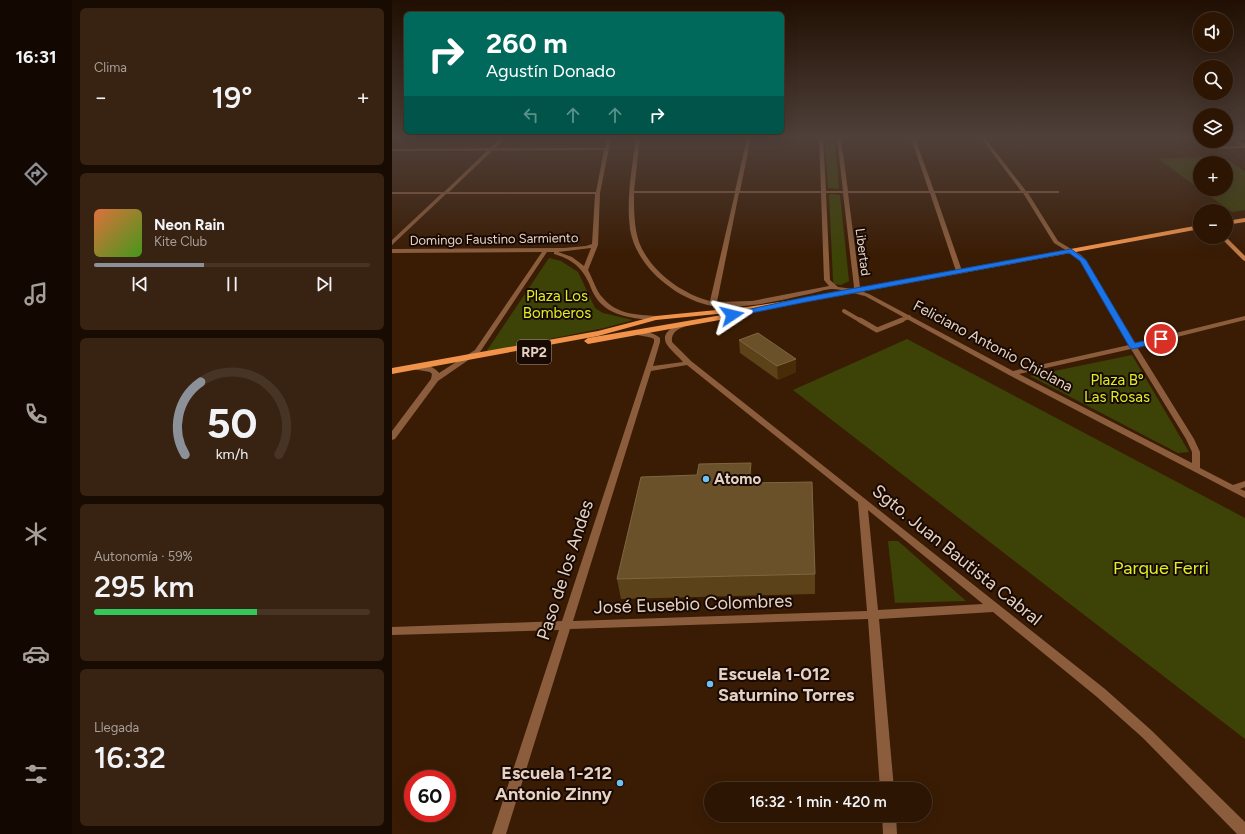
<!DOCTYPE html>
<html lang="es">
<head>
<meta charset="utf-8">
<style>
	body { margin:0; font-family:Figtree,sans-serif; background:#382212; color:#f1f3f6; height:100vh; display:flex; flex-direction:column; font-size:15px; white-space:nowrap }
	* { box-sizing:border-box; margin:0 }
	p { font-size:13px; color:#a69f9a }
	.icon { flex:none; width:22px; height:22px; fill:none; stroke:currentColor; stroke-width:2; stroke-linecap:round; stroke-linejoin:round }
	.map { position:relative; flex:1; overflow:hidden }
	.sheet { display:flex; flex-direction:column; gap:8px; padding:8px; background:#180c02; width:320px }
	.sheet>* { flex:none }
	.guide { position:absolute; left:12px; top:12px; width:380px; height:122px; border-radius:6px; box-shadow:0 4px 16px #0002,0 0 0 1px #483425; background:#00695c; color:#fff; overflow:hidden }
	.fabs { position:absolute; left:801px; top:12px; display:grid; gap:8px }
	.fabs a { display:grid; place-items:center; width:40px; height:40px; border-radius:50%; background:#2c1503; box-shadow:0 4px 16px #0002,0 0 0 1px #483425; font-size:20px }
	.speed { position:absolute; left:12px; top:770px; display:flex; gap:8px; font-size:20px; font-weight:700; text-align:center }
	.speed>* { display:grid; place-content:center; width:52px; height:52px; border-radius:50%; background:#2c1503; box-shadow:0 4px 16px #0002,0 0 0 1px #483425; line-height:1 }
	.speed .limit { border:6px solid #d22; background:#fff; color:#111 }
	.pin { position:absolute; display:grid; place-items:center; width:34px; height:34px; color:#fff; margin:-17px; border:2px solid #fff; border-radius:50%; box-shadow:0 1px 4px #0007 }
	.me { position:absolute; width:44px; margin:-22px; rotate:80deg; stroke-linejoin:round; filter:drop-shadow(0 0 3px #0008) }
	.turn { display:flex; align-items:center; gap:14px; height:84px; padding:0 16px; font-size:18px }
	.turn .icon { width:52px; height:52px; stroke-width:2.5 }
	.turn b { display:block; font-size:28px; line-height:34px }
	.lanes { display:flex; align-items:center; height:38px; padding:0 16px; background:#0003; justify-content:center; gap:20px; direction:ltr }
	.lanes .off { opacity:.35 }
	.big { font-size:30px; font-weight:600; line-height:1.1 }
	.sheet .tile { flex:1; display:flex; flex-direction:column; justify-content:center; gap:6px; min-width:0; padding:0 14px; border-radius:6px; background:#382212 }
	.sheet .dial { align-items:center; gap:0 }
	.dial svg { height:104px; overflow:visible; fill:none; stroke:#483425; stroke-width:7; stroke-linecap:round; text-anchor:middle }
	.dial text { fill:#f1f3f6; stroke:none }
	.song { display:flex; align-items:center; gap:12px }
	.cover { width:48px; height:48px; border-radius:6px; background:linear-gradient(135deg,hsl(20 70% 55%),hsl(100 70% 35%)) }
	.played { height:4px; border-radius:2px; background:linear-gradient(90deg,#8c9099 40%,#483425 40%) }
	.keys { display:flex; justify-content:space-around; direction:ltr }
	.heat { display:flex; justify-content:space-between; align-items:center; font-size:22px; direction:ltr }
	.charge { height:6px; border-radius:3px; background:linear-gradient(90deg,#34c759 59%,#483425 0) }
	.trip { position:absolute; left:312px; top:782px; width:228px; height:40px; border-radius:20px; background:#2c1503; box-shadow:0 4px 16px #0002,0 0 0 1px #483425; font-weight:600; line-height:40px; text-align:center }
	main { display:flex; flex:1; min-height:0 }
	.tabs { display:flex; flex-direction:column; width:72px; justify-content:space-around; align-items:center; background:#120801; color:#a69f9a }
	.tabs .icon { width:28px; height:28px }
	.tabs .on { color:#8c9099 }
	.tabs b { font-size:18px; color:#f1f3f6 }
	.map>svg:first-child { display:block }
	.green { fill:#3d4307; fill-rule:evenodd }
	.lines { fill:none; stroke-linecap:round; stroke-linejoin:round }
	.lane-far1 { stroke:#8b5d3d; stroke-width:4 }
	.lane { stroke:#8b5d3d; stroke-width:5 }
	.street { fill:#8b5d3d; fill-rule:evenodd }
	.secondary { fill:#c57c46; fill-rule:evenodd }
	.primary { fill:#f2934c; fill-rule:evenodd }
	.wall { fill:#5b4218 }
	.shaded-wall { fill:#482c08 }
	.building { fill:#6a512a; stroke:#7e6642 }
	.route { fill:#1a73e8; stroke:#114b97 }
	.poi-dot { fill:#6dc2f3; stroke:#180a03; stroke-width:1.5 }
	.labels { text-anchor:middle; dominant-baseline:central; stroke-width:4; stroke-linejoin:round; paint-order:stroke }
	.far-street-label { font-size:13px; fill:#e6d2c4; stroke:#180a03 }
	.shield { fill:#180a03; stroke:#a8968a; stroke-width:1 }
	.shield-label { font-size:14px; font-weight:bold; fill:#e6d2c4 }
	.park-label { font-size:15px; fill:#ddef27; stroke:#180a03 }
	.street-label { font-size:15px; fill:#e6d2c4; stroke:#180a03 }
	.poi-label { font-size:15px; font-weight:bold; fill:#e6d2c4; stroke:#180a03; text-anchor:start }
	.near-street-label { font-size:18px; fill:#e6d2c4; stroke:#180a03 }
	.near-park-label { font-size:18px; fill:#ddef27; stroke:#180a03 }
	.near-poi-label { font-size:18px; font-weight:bold; fill:#e6d2c4; stroke:#180a03; text-anchor:start }
</style>
</head>
<body>
<main>
<nav class="tabs">
<b>16:31</b>
<svg class="icon on" aria-label="directions" viewBox="0 0 24 24"><path d="M12 3l9 9-9 9-9-9zM9 14v-3h6M13 9l2 2-2 2"/></svg>
<svg class="icon" aria-label="music" viewBox="0 0 24 24"><path d="M9 18V5l10-2v13"/><circle cx="6" cy="18" r="3"/><circle cx="16" cy="16" r="3"/></svg>
<svg class="icon" aria-label="phone" viewBox="0 0 24 24"><path d="M5 4h4l2 5-3 2q2 4 5 5l2-3 5 2v4C11 20 4 13 5 4z"/></svg>
<svg class="icon" aria-label="climate" viewBox="0 0 24 24"><path d="M12 3v18M4 7l16 10M4 17L20 7"/></svg>
<svg class="icon" aria-label="car" viewBox="0 0 24 24"><path d="M5 17H2v-5l4-1 3-4h7l3 4 3 1v5h-3M9 17h6M6 11h13"/><circle cx="7" cy="17" r="2"/><circle cx="17" cy="17" r="2"/></svg>
<svg class="icon" aria-label="filters" viewBox="0 0 24 24"><path d="M4 7h16M4 17h16"/><circle cx="9" cy="7" r="2"/><circle cx="15" cy="17" r="2"/></svg>
</nav>
<section class="sheet">
<div class="tile"><p>Clima</p>
<div class="heat"><a>−</a><b class="big">19°</b><a>+</a></div>
</div>
<div class="tile">
<div class="song"><i class="cover"></i><div><b>Neon Rain</b><p>Kite Club</p></div></div>
<div class="played"></div>
<div class="keys"><svg class="icon" aria-label="previous" viewBox="0 0 24 24"><path d="M18 5L8 12l10 7zM5 5v14"/></svg><svg class="icon" aria-label="pause" viewBox="0 0 24 24"><path d="M8 5v14M16 5v14"/></svg><svg class="icon" aria-label="next" viewBox="0 0 24 24"><path d="M6 5l10 7-10 7zM19 5v14"/></svg></div>
</div>
<div class="tile dial"><svg viewBox="0 0 100 80">
<path d="M14 69A42 42 0 1 1 86 69"/>
<path d="M14 69A42 42 0 0 1 26 13" stroke="#8c9099"/>
<text x="50" y="56" font-size="32" font-weight="700">50</text>
<text x="50" y="72" font-size="11">km/h</text>
</svg></div>
<div class="tile"><p>Autonomía · 59%</p><b class="big">295 km</b><div class="charge"></div></div>
<div class="tile"><p>Llegada</p><b class="big">16:32</b></div>
</section>
<div class="map">
<svg width="853" height="834" viewBox="0 0 853 834">
	<rect width="100%" height="100%" fill="#3a1c04"/>
	<!-- green -->
	<g class="green">
		<path d="M433 138H443L447 188 445 189 436 188Z"/>
		<path d="M829 156 853 171V210L840 212 766 159ZM808 163H834V189H808Z"/>
		<path d="M439 194 448 195 457 281 449 285 442 284 441 280 437 195Z"/>
		<path d="M157 258 169 261 186 272 203 308 211 313 241 320 212 328 94 352Z"/>
		<path d="M515 339 853 518V739L401 390Z"/>
		<path d="M740 355 797 452 786 453 638 376Z"/>
		<path d="M496 541H506L574 601 503 603Z"/>
	</g>
	<g class="lines">
		<!-- lane-far1 -->
		<g class="lane-far1">
			<path d="M452 311 469 321"/>
			<path d="M507 321 517 317"/>
		</g>
		<!-- lane -->
		<path class="lane" d="M468 320 485 330 510 320"/>
		<!-- street -->
		<g class="street">
			<path d="M109 138H113L103 148H213L215 138H219L208 193 206 245 196 270C201 279 204 291 211 298 224 314 245 315 264 316L267 318C263 321 255 320 249 319 233 317 215 313 205 299 201 294 199 288 197 283 189 266 179 259 162 254V252H155L88 352 46 381 3 439 0 440V431L39 379 40 374 38 372 20 369 19 367 20 365C30 364 41 365 47 373L83 350 150 252 0 253V249L172 248 194 246 200 244 203 194H54L0 245V240L49 194H0V192H52L95 151H0V149L98 148ZM212 150 204 192H57L100 151ZM199 248 192 266 180 257 166 252Z"/>
			<path d="M244 138H248L242 191H343L355 138H359L348 191H429L427 138H431L434 191H451L445 138H449L456 191H537L519 138H523L542 191H629L589 138H593L634 191H667V193H636L666 241 689 255 694 260 743 343 853 316V320L745 347 802 439 808 452V468L841 485 853 481V487L848 489 853 491V498L617 375 473 296C464 294 450 289 440 289 433 289 424 293 417 294 398 298 379 303 360 305 347 307 333 308 320 306 284 299 244 267 238 229 234 199 240 168 244 138ZM242 193H343L318 301C290 294 258 271 247 242 242 227 242 210 242 193ZM347 193H429L432 280 437 286 360 301 325 302ZM434 193H451L462 287 461 289 446 287 438 280ZM456 193H538L564 271 567 273 570 271 543 193H631L662 243 685 257 690 262 737 345 621 371 477 294 466 290 468 287ZM739 349 794 439 800 452V463L627 374Z"/>
			<path d="M837 138H841L853 144V148L822 149 820 148 822 147 850 146Z"/>
			<path d="M296 322 299 324 298 325C289 328 279 330 280 342L299 361 713 689 759 730 853 822V834H845L751 738 705 697 601 612 487 619 502 789H488L476 619 178 629 114 834H100L167 630 0 635V627L170 621 262 342V339C255 335 246 337 241 333 247 328 263 333 268 338V342L261 366 291 362C286 356 277 349 274 343 268 330 288 324 296 322ZM295 365 466 502 475 611 181 621 259 371ZM476 510 591 604 486 610Z"/>
			<path d="M490 815H504L505 834H491Z"/>
		</g>
		<!-- secondary -->
		<path class="secondary" d="M828 237H834L853 256V261L851 260Z"/>
		<!-- primary -->
		<g class="primary">
			<path d="M853 218V222L834 225V221Z"/>
			<path d="M808 225V229L414 302 355 311 264 320 206 336 0 374V368L206 331 264 316 355 307 414 298Z"/>
			<path d="M330 315 334 317 333 319 196 344 192 341 196 338Z"/>
		</g>
	</g>
	<!-- wall -->
	<g class="wall">
		<path d="M347 340 404 372 386 380 348 353Z"/>
		<path d="M360 483 423 574V594L229 599 225 579Z"/>
	</g>
	<!-- shaded-wall -->
	<g class="shaded-wall">
		<path d="M404 359V372L386 380 385 366Z"/>
		<path d="M359 463 360 482 359 502 357 483Z"/>
	</g>
	<!-- building -->
	<g class="building">
		<path d="M366 333 404 359 385 366 347 340Z"/>
		<path d="M359 463 357 483 420 482 423 574 225 579 249 477 305 475 307 464Z"/>
	</g>
	<!-- sky -->
	<linearGradient id="sky" x2="0" y2="1"><stop stop-color="#200f02"/><stop offset="0.54" stop-color="#4f403a"/><stop offset="1" stop-color="#4f403a" stop-opacity="0"/></linearGradient>
	<rect width="853" height="254" fill="url(#sky)"/>
	<!-- route -->
	<path class="route" d="M679 249 694 260 743 343 769 337 771 338V341L741 349 738 348 688 261 677 253 414 302 340 317 337 315 340 313 414 297Z"/>
	<!-- markers -->
	<g class="poi-dot">
		<circle cx="314" cy="479" r="4"/>
		<circle cx="318" cy="684" r="4"/>
		<circle cx="228" cy="783" r="4"/>
	</g>
	<g class="labels">
		<!-- far-street labels -->
		<g class="far-street-label">
			<text transform="translate(102 239) rotate(-1)">Domingo Faustino Sarmiento</text>
			<text transform="translate(471 252) rotate(83)">Libertad</text>
		</g>
		<!-- shield labels -->
		<rect class="shield" x="125" y="340" width="34" height="24" rx="3"/>
		<g class="shield-label">
			<text x="142" y="352">RP2</text>
		</g>
		<!-- park labels -->
		<g class="park-label">
			<text x="165" y="296">Plaza Los<tspan x="165" dy="17">Bomberos</tspan></text>
			<text x="725" y="380">Plaza Bº<tspan x="725" dy="17">Las Rosas</tspan></text>
		</g>
		<!-- street labels -->
		<g class="street-label">
			<text transform="translate(601 346) rotate(28)">Feliciano Antonio Chiclana</text>
		</g>
		<!-- poi labels -->
		<g class="poi-label">
			<text x="322" y="479">Atomo</text>
		</g>
		<!-- near-street labels -->
		<g class="near-street-label">
			<text transform="translate(565 555) rotate(39)">Sgto. Juan Bautista Cabral</text>
			<text transform="translate(173 570) rotate(-72)">Paso de los Andes</text>
			<text transform="translate(301 604) rotate(-2)">José Eusebio Colombres</text>
		</g>
		<!-- near-park labels -->
		<g class="near-park-label">
			<text x="769" y="568">Parque Ferri</text>
		</g>
		<!-- near-poi labels -->
		<g class="near-poi-label">
			<text x="326" y="674">Escuela 1-012<tspan x="326" dy="21">Saturnino Torres</tspan></text>
			<text x="220" y="773" text-anchor="end">Escuela 1-212<tspan x="220" dy="21">Antonio Zinny</tspan></text>
		</g>
	</g>
</svg>
<div class="fabs">
<a><svg class="icon" aria-label="sound" viewBox="0 0 24 24"><path d="M4 9h4l5-4v14l-5-4H4zM17 9q2 3 0 6"/></svg></a>
<a><svg class="icon" aria-label="search" viewBox="0 0 24 24"><circle cx="10" cy="10" r="6"/><path d="M15 15l6 6"/></svg></a>
<a><svg class="icon" aria-label="layers" viewBox="0 0 24 24"><path d="M12 4l9 5-9 5-9-5zM3 14l9 5 9-5"/></svg></a>
<a>+</a>
<a>−</a>
</div>
<div class="speed"><div class="limit">60</div></div>
<div class="pin" style="left:769px;top:339px;background:#d93025"><svg class="icon" aria-label="arrive" viewBox="0 0 24 24"><path d="M6 21V4h12l-3 4 3 4H6"/></svg></div>
<svg class="me" style="left:340px;top:315px" viewBox="-20 -20 40 40"><path d="M0-17L14 15 0 8-14 15z" fill="#1a73e8" stroke="#fff" stroke-width="4"/></svg>
<div class="trip">16:32 · 1 min · 420 m</div>
<div class="guide">
<div class="turn"><svg class="icon" aria-label="right" viewBox="0 0 24 24"><path d="M7 20v-9h11M14 6l5 5-5 5"/></svg><div><b>260 m</b>Agustín Donado</div></div>
<div class="lanes"><svg class="icon off" aria-label="left" viewBox="0 0 24 24"><path d="M17 20v-9H6M10 6l-5 5 5 5"/></svg><svg class="icon off" aria-label="ahead" viewBox="0 0 24 24"><path d="M12 20V5M6 11l6-6 6 6"/></svg><svg class="icon off" aria-label="ahead" viewBox="0 0 24 24"><path d="M12 20V5M6 11l6-6 6 6"/></svg><svg class="icon" aria-label="right" viewBox="0 0 24 24"><path d="M7 20v-9h11M14 6l5 5-5 5"/></svg></div>
</div>
</div>
</main>
</body>
</html>
